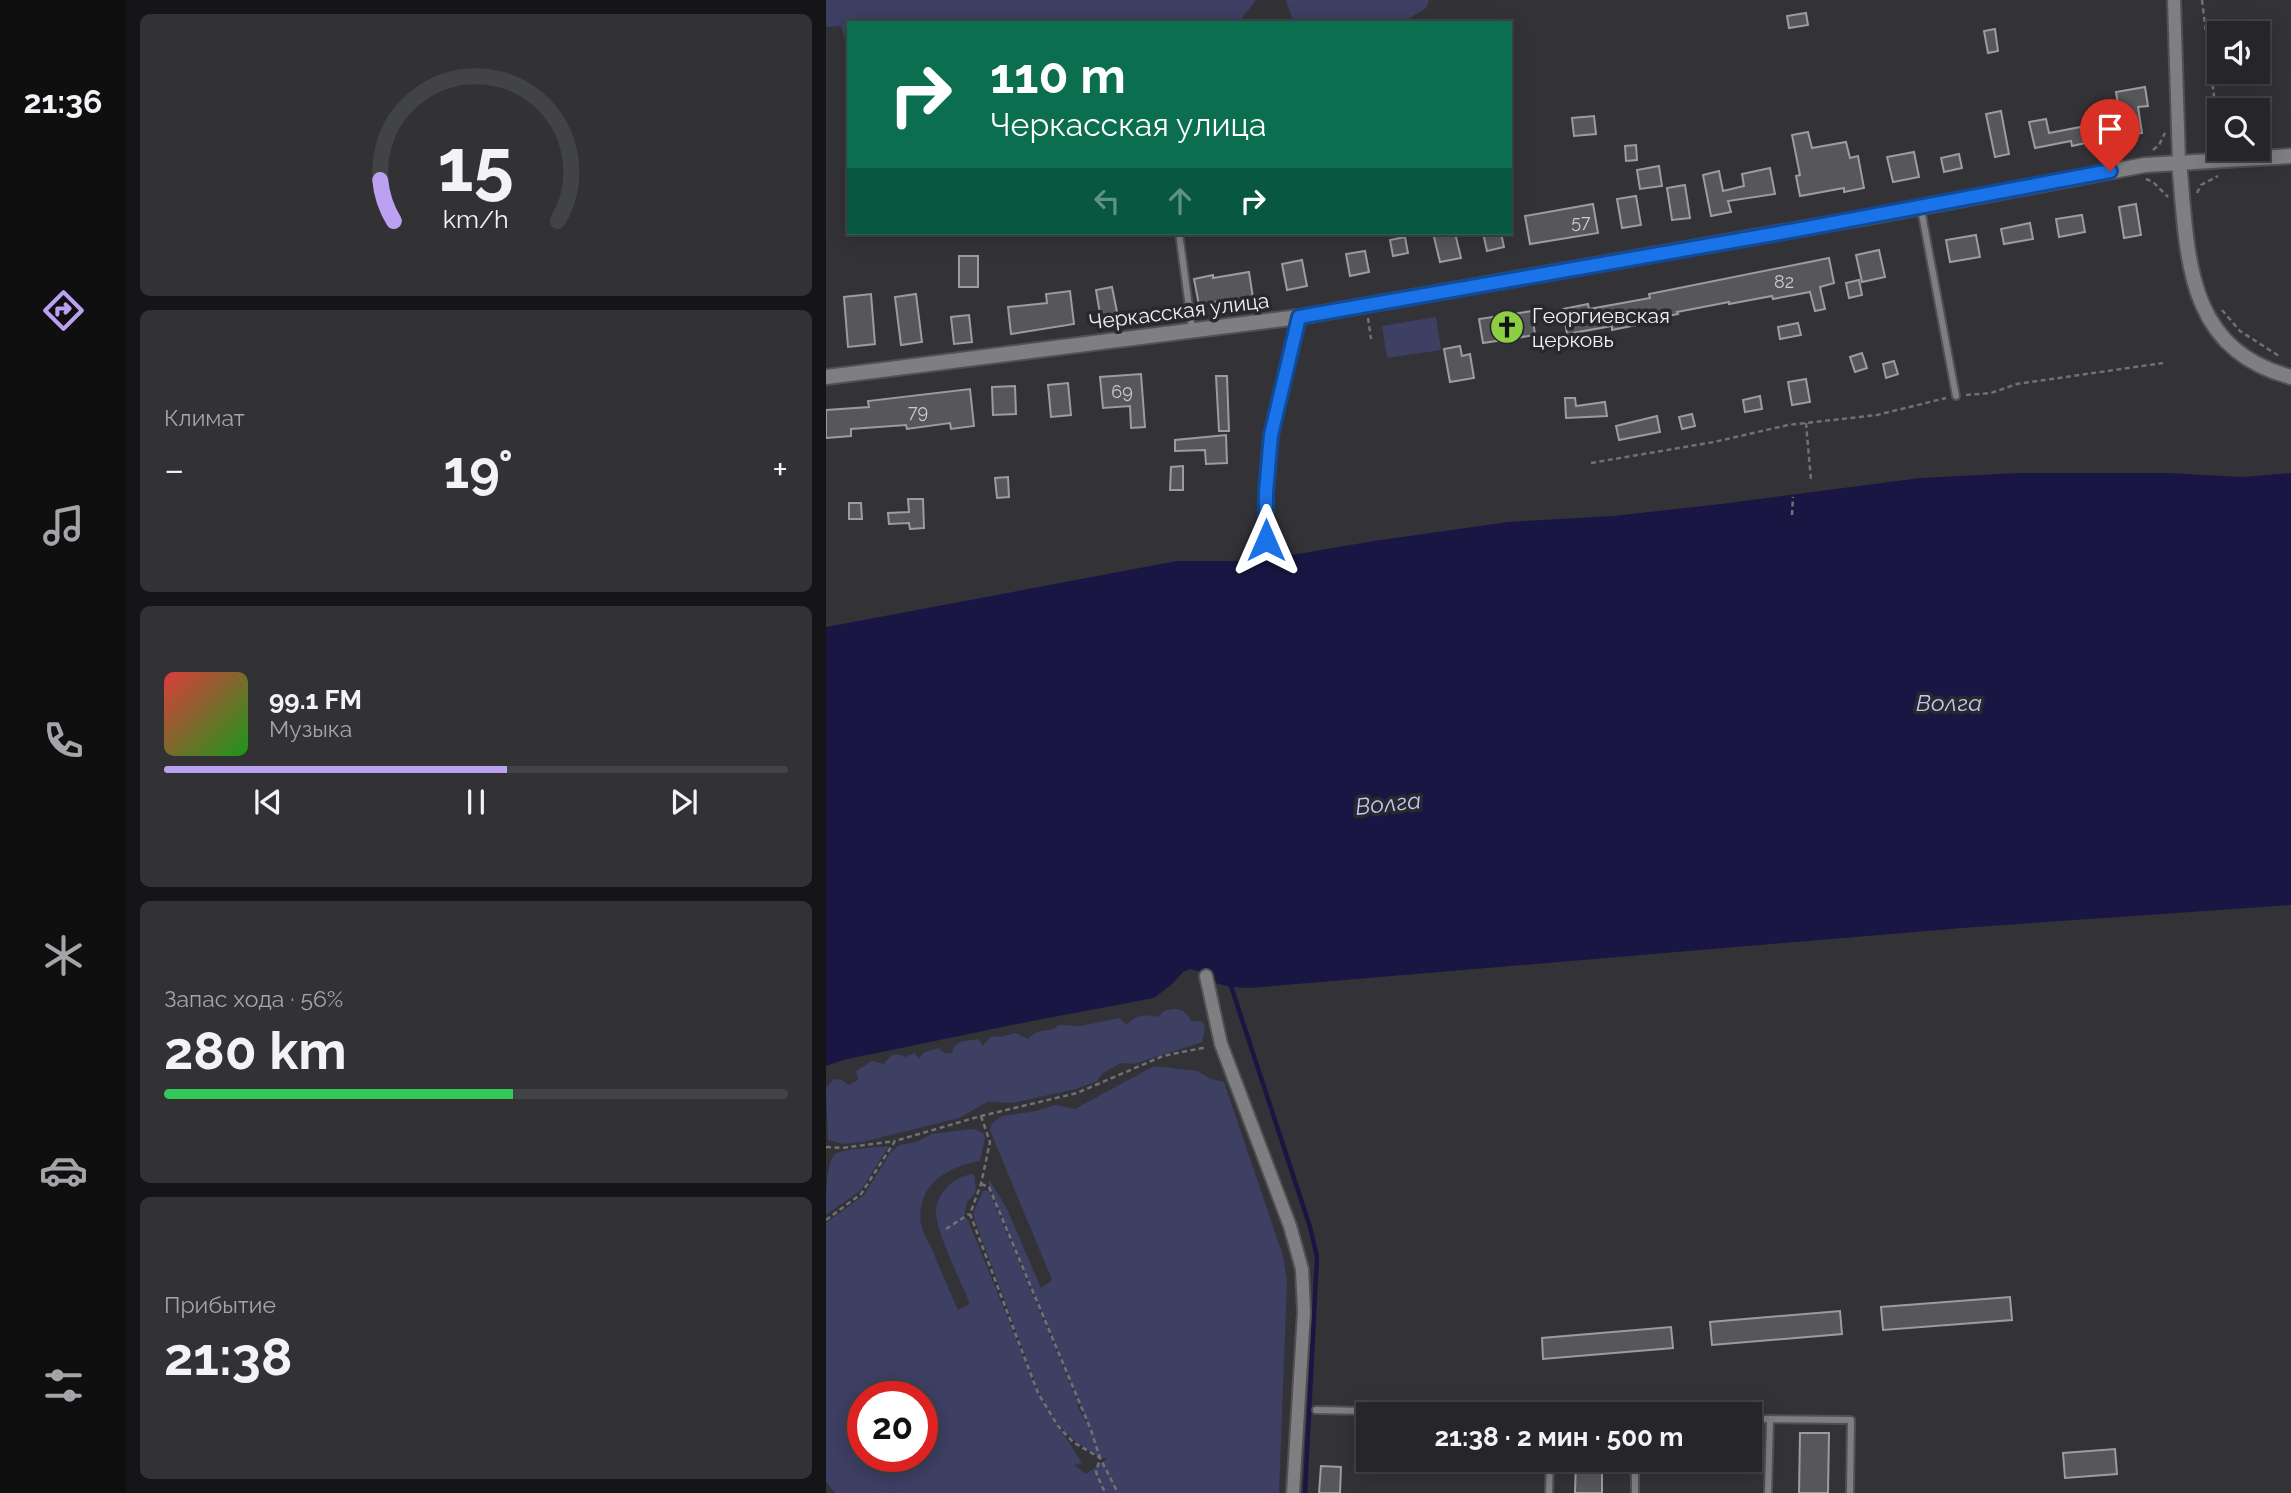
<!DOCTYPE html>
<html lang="ru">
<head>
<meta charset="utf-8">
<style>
	body { margin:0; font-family:Raleway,sans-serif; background:#323235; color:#f1f3f6; height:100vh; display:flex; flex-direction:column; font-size:26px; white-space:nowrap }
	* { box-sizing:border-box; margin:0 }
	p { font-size:23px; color:#a4a5a8 }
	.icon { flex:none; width:38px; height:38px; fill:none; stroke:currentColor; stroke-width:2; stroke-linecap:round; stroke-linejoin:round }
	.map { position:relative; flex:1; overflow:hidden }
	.drawer { display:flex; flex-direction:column; gap:14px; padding:14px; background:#151517; width:700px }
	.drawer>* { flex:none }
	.top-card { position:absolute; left:21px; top:21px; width:665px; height:214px; border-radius:0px; box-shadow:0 4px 18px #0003,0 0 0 2px #424346; background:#0b6e4f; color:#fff; overflow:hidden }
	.fabs { position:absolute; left:1381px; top:21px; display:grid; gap:14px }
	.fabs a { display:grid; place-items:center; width:63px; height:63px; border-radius:0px; background:#262629; box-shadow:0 4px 18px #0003,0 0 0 2px #424346; font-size:35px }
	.speed { position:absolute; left:21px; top:1381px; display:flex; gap:14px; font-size:35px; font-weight:700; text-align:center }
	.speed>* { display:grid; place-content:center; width:91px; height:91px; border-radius:50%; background:#262629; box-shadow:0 4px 18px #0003,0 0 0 2px #424346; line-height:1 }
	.speed .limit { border:10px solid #d22; background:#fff; color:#111 }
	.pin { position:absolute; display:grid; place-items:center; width:60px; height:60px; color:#fff; margin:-72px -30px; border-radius:50% 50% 50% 0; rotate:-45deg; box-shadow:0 0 7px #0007 }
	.pin .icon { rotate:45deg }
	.me { position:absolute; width:77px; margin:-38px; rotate:0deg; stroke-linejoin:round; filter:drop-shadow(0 0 5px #0008) }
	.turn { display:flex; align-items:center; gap:24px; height:147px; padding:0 28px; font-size:32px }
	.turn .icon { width:91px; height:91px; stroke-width:2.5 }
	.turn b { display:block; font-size:49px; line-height:60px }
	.lanes { display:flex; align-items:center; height:66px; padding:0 28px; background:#0003; justify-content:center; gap:35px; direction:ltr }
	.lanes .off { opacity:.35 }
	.big { font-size:52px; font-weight:700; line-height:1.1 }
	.drawer .tile { flex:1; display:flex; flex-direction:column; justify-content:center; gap:10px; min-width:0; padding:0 24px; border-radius:10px; background:#323235 }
	.drawer .dial { align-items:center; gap:0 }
	.dial svg { height:182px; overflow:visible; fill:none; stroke:#424346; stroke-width:7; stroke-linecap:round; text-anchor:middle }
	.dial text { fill:#f1f3f6; stroke:none }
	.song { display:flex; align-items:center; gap:21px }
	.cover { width:84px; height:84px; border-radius:10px; background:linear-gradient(135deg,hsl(0 70% 55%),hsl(120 70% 35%)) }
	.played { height:7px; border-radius:4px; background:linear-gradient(90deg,#bca0f2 55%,#424346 55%) }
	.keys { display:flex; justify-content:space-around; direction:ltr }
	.heat { display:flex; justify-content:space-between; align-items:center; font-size:38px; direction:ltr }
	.charge { height:10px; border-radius:5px; background:linear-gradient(90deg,#34c759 56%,#424346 0) }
	.trip { position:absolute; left:530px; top:1402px; width:406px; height:70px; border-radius:0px; background:#262629; box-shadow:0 4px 18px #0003,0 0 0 2px #424346; font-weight:700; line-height:70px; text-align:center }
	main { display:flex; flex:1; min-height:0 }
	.menu { display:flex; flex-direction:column; width:126px; justify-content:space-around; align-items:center; background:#0f0f10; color:#a4a5a8 }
	.menu .icon { width:49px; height:49px }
	.menu .selected { color:#bca0f2 }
	.menu b { font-size:32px; color:#f1f3f6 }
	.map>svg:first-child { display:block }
	.green { fill:#3d3f63; fill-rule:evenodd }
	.water { fill:#191644 }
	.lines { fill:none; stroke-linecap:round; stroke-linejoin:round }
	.stream { stroke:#191644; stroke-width:4.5 }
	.building { fill:#57575b; stroke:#9b9ca0; stroke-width:2 }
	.service-casing { stroke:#515155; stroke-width:10 }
	.minor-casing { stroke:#515155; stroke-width:16 }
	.tertiary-casing { stroke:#515155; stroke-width:18 }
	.path { stroke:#707174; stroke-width:2.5; stroke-dasharray:5 3.5; stroke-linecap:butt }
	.service { stroke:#7f7f81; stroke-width:6 }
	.minor { stroke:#7f7f81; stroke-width:12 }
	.tertiary { stroke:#7f7f81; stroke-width:14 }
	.route-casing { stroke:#114b97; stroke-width:18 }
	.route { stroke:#1a73e8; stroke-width:12 }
	.labels { text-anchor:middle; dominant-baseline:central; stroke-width:7; stroke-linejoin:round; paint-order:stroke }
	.number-label { font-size:18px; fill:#cacacd }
	.street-label { font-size:21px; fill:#f0f1f3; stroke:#29292d }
	.poi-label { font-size:21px; fill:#f0f1f3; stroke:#29292d; text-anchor:start }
	.water-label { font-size:23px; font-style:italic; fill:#c4c8f9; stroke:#29292d }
</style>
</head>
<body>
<main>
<nav class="menu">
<b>21:36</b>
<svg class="icon selected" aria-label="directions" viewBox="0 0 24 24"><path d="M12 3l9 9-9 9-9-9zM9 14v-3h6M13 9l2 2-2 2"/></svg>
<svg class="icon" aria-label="music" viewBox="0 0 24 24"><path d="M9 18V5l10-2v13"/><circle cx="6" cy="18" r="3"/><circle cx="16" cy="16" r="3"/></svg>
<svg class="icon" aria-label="phone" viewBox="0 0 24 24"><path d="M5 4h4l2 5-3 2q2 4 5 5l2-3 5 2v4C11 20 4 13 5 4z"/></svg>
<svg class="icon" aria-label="climate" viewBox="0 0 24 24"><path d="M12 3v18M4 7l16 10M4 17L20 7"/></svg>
<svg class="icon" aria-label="car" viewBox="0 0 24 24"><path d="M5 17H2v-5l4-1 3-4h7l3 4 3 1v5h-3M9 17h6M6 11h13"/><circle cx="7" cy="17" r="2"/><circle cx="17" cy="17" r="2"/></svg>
<svg class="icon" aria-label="filters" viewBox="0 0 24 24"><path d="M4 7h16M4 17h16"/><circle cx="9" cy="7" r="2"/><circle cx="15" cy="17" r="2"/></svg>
</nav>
<section class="drawer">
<div class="tile dial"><svg viewBox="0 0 100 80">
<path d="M14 69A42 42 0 1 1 86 69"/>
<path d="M14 69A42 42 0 0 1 8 51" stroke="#bca0f2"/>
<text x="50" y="56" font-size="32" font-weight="700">15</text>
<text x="50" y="72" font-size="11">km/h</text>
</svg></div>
<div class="tile"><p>Климат</p>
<div class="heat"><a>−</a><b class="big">19°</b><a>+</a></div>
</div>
<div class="tile">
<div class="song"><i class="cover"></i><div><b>99.1 FM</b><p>Музыка</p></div></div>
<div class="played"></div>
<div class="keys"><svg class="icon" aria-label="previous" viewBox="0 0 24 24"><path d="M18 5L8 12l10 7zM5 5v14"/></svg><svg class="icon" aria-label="pause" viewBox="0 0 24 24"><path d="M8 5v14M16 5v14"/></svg><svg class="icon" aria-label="next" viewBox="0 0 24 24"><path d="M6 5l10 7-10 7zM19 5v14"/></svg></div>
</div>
<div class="tile"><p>Запас хода · 56%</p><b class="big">280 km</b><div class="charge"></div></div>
<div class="tile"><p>Прибытие</p><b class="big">21:38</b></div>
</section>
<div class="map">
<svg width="1465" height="1493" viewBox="0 0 1465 1493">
	<rect width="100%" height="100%" fill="#333337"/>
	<!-- green -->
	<g class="green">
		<path d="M0 0H430L412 23H23V54L15 26 0 27Z"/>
		<path d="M460 0H603L600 8 576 23H468Z"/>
		<path d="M610 317 615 350 561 358 556 326Z"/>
		<path d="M346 1009C357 1009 360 1011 365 1021L377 1022 379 1028 376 1042 308 1064 295 1063 277 1073 271 1081 250 1089 187 1103 161 1102 133 1118 36 1142 18 1144 2 1140 0 1088 8 1079 16 1080 23 1085 32 1080 30 1071 46 1061 58 1064C65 1055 68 1052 79 1057L89 1053 93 1059 97 1053 113 1048 119 1054 126 1053 128 1046 134 1042 152 1039 157 1046 165 1036 175 1037 189 1033 202 1039C212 1029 215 1032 227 1029L233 1025 255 1026 293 1018 300 1025C311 1015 318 1014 332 1017L338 1011Z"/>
		<path d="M328 1066 371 1071 385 1079 398 1082 457 1256 461 1282 453 1493H9L0 1482V1223L38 1195 65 1152 73 1145 90 1142 106 1134 147 1129 157 1133 159 1138 154 1161C121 1166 89 1187 95 1224 97 1233 102 1242 106 1249 114 1269 123 1290 132 1310L144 1304C136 1284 108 1228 110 1209 113 1190 129 1176 148 1174L150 1192 141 1202 138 1216 142 1220 212 1393 256 1463 248 1465 260 1474 282 1458H274L249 1441 233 1425 213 1393 148 1218V1211L157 1191H163L252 1403 251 1405 265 1431 163 1187V1179L181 1209 215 1288 226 1280 164 1130 166 1123 176 1116 210 1111 229 1105 249 1109ZM96 1396V1456H37V1396Z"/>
		<path d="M63 1146 35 1190 0 1215C0 1201 0 1164 8 1155 16 1148 51 1148 63 1146Z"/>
	</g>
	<!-- water -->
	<path class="water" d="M1192 473H1341L1417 477 1465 473V905L1136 928 424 988 405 987 392 984 372 971 364 969 357 972 345 985 328 998 201 1022 17 1060 0 1066V627L351 561H430L548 541 682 522 787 516 895 504 1094 478Z"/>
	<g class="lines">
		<!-- stream -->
		<path class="stream" d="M404 983 484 1227 491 1257 479 1493"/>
	</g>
	<!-- building -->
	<g class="building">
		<path d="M980 13 982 25 963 28 961 16Z"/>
		<path d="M1169 29 1172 51 1162 53 1158 31Z"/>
		<path d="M1319 87 1322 106 1312 107 1316 133 1297 136 1290 92Z"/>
		<path d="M1175 111 1183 154 1169 157 1160 114Z"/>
		<path d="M768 116 770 134 748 136 746 118Z"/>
		<path d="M1220 119 1223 133 1270 124 1273 140 1246 146 1245 141 1209 148 1203 122Z"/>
		<path d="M982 132 986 148 1020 142 1024 158 1032 156 1038 188 1018 192V188L974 196 970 176 974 175 966 135Z"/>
		<path d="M810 145 811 160 800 161 799 146Z"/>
		<path d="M1088 152 1093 177 1067 182 1061 157Z"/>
		<path d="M1133 154 1136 168 1118 172 1115 158Z"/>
		<path d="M833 166 836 186 814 189 811 170Z"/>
		<path d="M944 168 949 194 902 201 905 212 885 216 877 175 893 171 897 191 918 186 916 174Z"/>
		<path d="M859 185 864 218 846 220 841 188Z"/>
		<path d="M810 196 815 225 796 228 791 199Z"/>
		<path d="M767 204 772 233 704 244 699 216Z"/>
		<path d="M1310 204 1315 235 1298 238 1293 207Z"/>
		<path d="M1256 215 1259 232 1233 237 1230 219Z"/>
		<path d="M1204 223 1207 239 1178 244 1175 229Z"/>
		<path d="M607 233H629L635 258 614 262Z"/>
		<path d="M657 233H675L678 247 661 251Z"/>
		<path d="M1150 235 1154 257 1124 262 1120 240Z"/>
		<path d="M579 237 582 253 567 256 564 240Z"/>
		<path d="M1053 250 1059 277 1036 282 1030 255Z"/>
		<path d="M539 251 543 272 524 276 520 254Z"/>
		<rect x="133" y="256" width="19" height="31"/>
		<path d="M1003 258 1008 283 994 287 999 309 989 311 984 292 947 299 946 296 903 304V302L851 312 852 314 811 322V325L786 330V326L741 334 737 309 762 304 763 309 824 298 823 294Z"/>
		<path d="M476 260 481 286 461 290 456 264Z"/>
		<path d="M423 272 427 298 411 300 410 298 373 305 368 279 387 275V278Z"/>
		<path d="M1033 280 1036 295 1023 298 1020 283Z"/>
		<path d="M286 287 292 317 275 320 270 290Z"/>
		<path d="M244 291 248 324 185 334 182 307 221 303 220 294Z"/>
		<path d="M45 294 49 344 22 347 18 297Z"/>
		<path d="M90 294 96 342 75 345 69 297Z"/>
		<path d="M706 311 709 335 657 343 653 319Z"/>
		<path d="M143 315 146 342 128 344 125 317Z"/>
		<path d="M972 323 975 335 954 339 952 327Z"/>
		<path d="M634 346 636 356 644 354 648 378 624 382 618 349Z"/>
		<path d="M1036 353 1041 368 1029 372 1024 357Z"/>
		<path d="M1068 361 1072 374 1060 378 1057 364Z"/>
		<path d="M315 374 319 427 305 428 304 406 277 408 274 377Z"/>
		<path d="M390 376H401L403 431H393Z"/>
		<path d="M980 379 984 402 966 405 962 382Z"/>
		<path d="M242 383 245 415 225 417 222 385Z"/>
		<path d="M189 386 190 414 167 415 166 387Z"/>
		<path d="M144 389 148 426 125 429 124 423 81 429 80 425 25 429V436L0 438V410L43 407 42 401Z"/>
		<path d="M934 396 936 409 919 412 917 400Z"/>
		<path d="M739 398H749L750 406 779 402 781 416 740 418Z"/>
		<path d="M866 414 869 426 856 429 853 417Z"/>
		<path d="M831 416 834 432 793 440 790 426Z"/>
		<path d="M400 435 401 463 380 464 379 450 349 451V440Z"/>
		<path d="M357 466V490H344L345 467Z"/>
		<path d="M182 477 183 497 171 498 169 478Z"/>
		<path d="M82 499H97L98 528 84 529 83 523 63 524 62 513 83 512Z"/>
		<path d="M23 503H35L36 519H23Z"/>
		<path d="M1184 1297 1186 1320 1057 1330 1055 1307Z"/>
		<path d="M1014 1311 1016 1334 886 1345 884 1322Z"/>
		<path d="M845 1327 847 1348 717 1359 716 1338Z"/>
		<path d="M974 1433H1003L1002 1493H973Z"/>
		<path d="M1289 1449 1291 1474 1239 1478 1237 1453Z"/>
		<path d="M673 1460H688L687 1470H673Z"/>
		<path d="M750 1460H776V1493H749Z"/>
		<path d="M495 1466 515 1467 514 1493H493Z"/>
	</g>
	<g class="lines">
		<!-- service casing -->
		<g class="service-casing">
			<g id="service">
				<path d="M1095 209 1130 396"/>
				<path d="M353 233 366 329"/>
				<path d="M440 540V492L445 435 473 318"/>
				<path d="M490 1410 684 1414"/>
				<path d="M924 1419 1025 1420 1024 1493"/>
				<path d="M723 1493 724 1460"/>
				<path d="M809 1493V1460"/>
				<path d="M942 1493 944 1419"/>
			</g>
		</g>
		<!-- minor casing -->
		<g class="minor-casing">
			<g id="minor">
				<path d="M1348 0 1353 162"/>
				<path d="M380 976 395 1044 464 1226 476 1269 478 1312 467 1493"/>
			</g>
		</g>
		<!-- tertiary casing -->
		<g class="tertiary-casing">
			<g id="tertiary">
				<path d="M1353 162C1362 252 1357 349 1465 377"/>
				<path d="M0 377 473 317 1048 216 1319 165 1465 156"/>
			</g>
		</g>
		<!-- path -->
		<g class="path">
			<path d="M1376 0 1393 136"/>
			<path d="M1327 150 1333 145 1339 133"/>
			<path d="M1320 179 1327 182 1342 197"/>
			<path d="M1371 193 1375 185 1392 176"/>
			<path d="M1396 310 1414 331 1453 356"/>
			<path d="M542 318 545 339"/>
			<path d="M1140 395 1165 393 1191 384 1337 363"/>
			<path d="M980 423 985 480"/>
			<path d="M765 463 888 442 962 425 1051 415 1120 398"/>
			<path d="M966 515 967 497"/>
			<path d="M155 1116 164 1142 155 1184 144 1214 212 1393 232 1426 247 1442 274 1458 292 1493"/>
			<path d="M0 1147 16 1148 69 1141"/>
			<path d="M155 1184 163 1187 265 1430 274 1458 270 1472 279 1493"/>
			<path d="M0 1220 35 1194 69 1141 155 1116 251 1093 337 1056 381 1047"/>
			<path d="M120 1229 143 1214"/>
		</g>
		<!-- service -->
		<use href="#service" class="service"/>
		<!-- minor -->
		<use href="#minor" class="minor"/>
		<!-- tertiary -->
		<use href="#tertiary" class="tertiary"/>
	</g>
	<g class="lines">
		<!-- route casing -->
		<g class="route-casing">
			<path id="route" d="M440 540V492L445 435 473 317 970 230 1284 171"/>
		</g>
		<!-- route -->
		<use href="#route" class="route"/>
	</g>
	<!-- icons -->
	<defs>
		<g id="church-disc" transform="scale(1.75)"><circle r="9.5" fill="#8ece43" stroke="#29292d"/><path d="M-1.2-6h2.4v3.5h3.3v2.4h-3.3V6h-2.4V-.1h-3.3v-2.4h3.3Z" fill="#111"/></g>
	</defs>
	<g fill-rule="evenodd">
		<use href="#church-disc" x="681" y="327"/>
	</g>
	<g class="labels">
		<!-- number labels -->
		<g class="number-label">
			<text x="755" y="221">57</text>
			<text x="958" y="281">82</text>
			<text x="296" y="391">69</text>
			<text x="92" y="411">79</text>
		</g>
		<!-- street labels -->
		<g class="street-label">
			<text transform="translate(353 311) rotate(-7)">Черкасская улица</text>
		</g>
		<!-- poi labels -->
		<g class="poi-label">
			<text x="706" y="315">Георгиевская<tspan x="706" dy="24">церковь</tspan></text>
		</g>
		<!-- water labels -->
		<g class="water-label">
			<text x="1123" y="702">Волга</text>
			<text transform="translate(562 803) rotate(-6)">Волга</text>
		</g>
	</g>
</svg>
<div class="fabs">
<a><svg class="icon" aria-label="sound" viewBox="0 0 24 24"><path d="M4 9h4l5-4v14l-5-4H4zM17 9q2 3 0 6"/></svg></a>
<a><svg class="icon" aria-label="search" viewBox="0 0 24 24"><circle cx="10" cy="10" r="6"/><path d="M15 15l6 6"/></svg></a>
</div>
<div class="speed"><div class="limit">20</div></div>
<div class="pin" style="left:1284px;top:171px;background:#d93025"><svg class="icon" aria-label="arrive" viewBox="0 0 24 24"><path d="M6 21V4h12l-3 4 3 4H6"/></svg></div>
<svg class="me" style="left:440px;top:540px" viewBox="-20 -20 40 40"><path d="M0-17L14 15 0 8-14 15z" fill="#1a73e8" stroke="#fff" stroke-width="4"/></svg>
<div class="trip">21:38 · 2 мин · 500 m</div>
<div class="top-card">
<div class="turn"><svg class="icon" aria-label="right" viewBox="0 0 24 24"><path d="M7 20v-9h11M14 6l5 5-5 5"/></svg><div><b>110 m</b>Черкасская улица</div></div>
<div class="lanes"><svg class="icon off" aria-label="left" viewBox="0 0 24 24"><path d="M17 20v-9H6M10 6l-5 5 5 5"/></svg><svg class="icon off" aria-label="ahead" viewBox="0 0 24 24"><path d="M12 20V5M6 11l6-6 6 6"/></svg><svg class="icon" aria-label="right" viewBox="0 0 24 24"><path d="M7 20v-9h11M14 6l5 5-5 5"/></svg></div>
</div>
</div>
</main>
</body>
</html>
